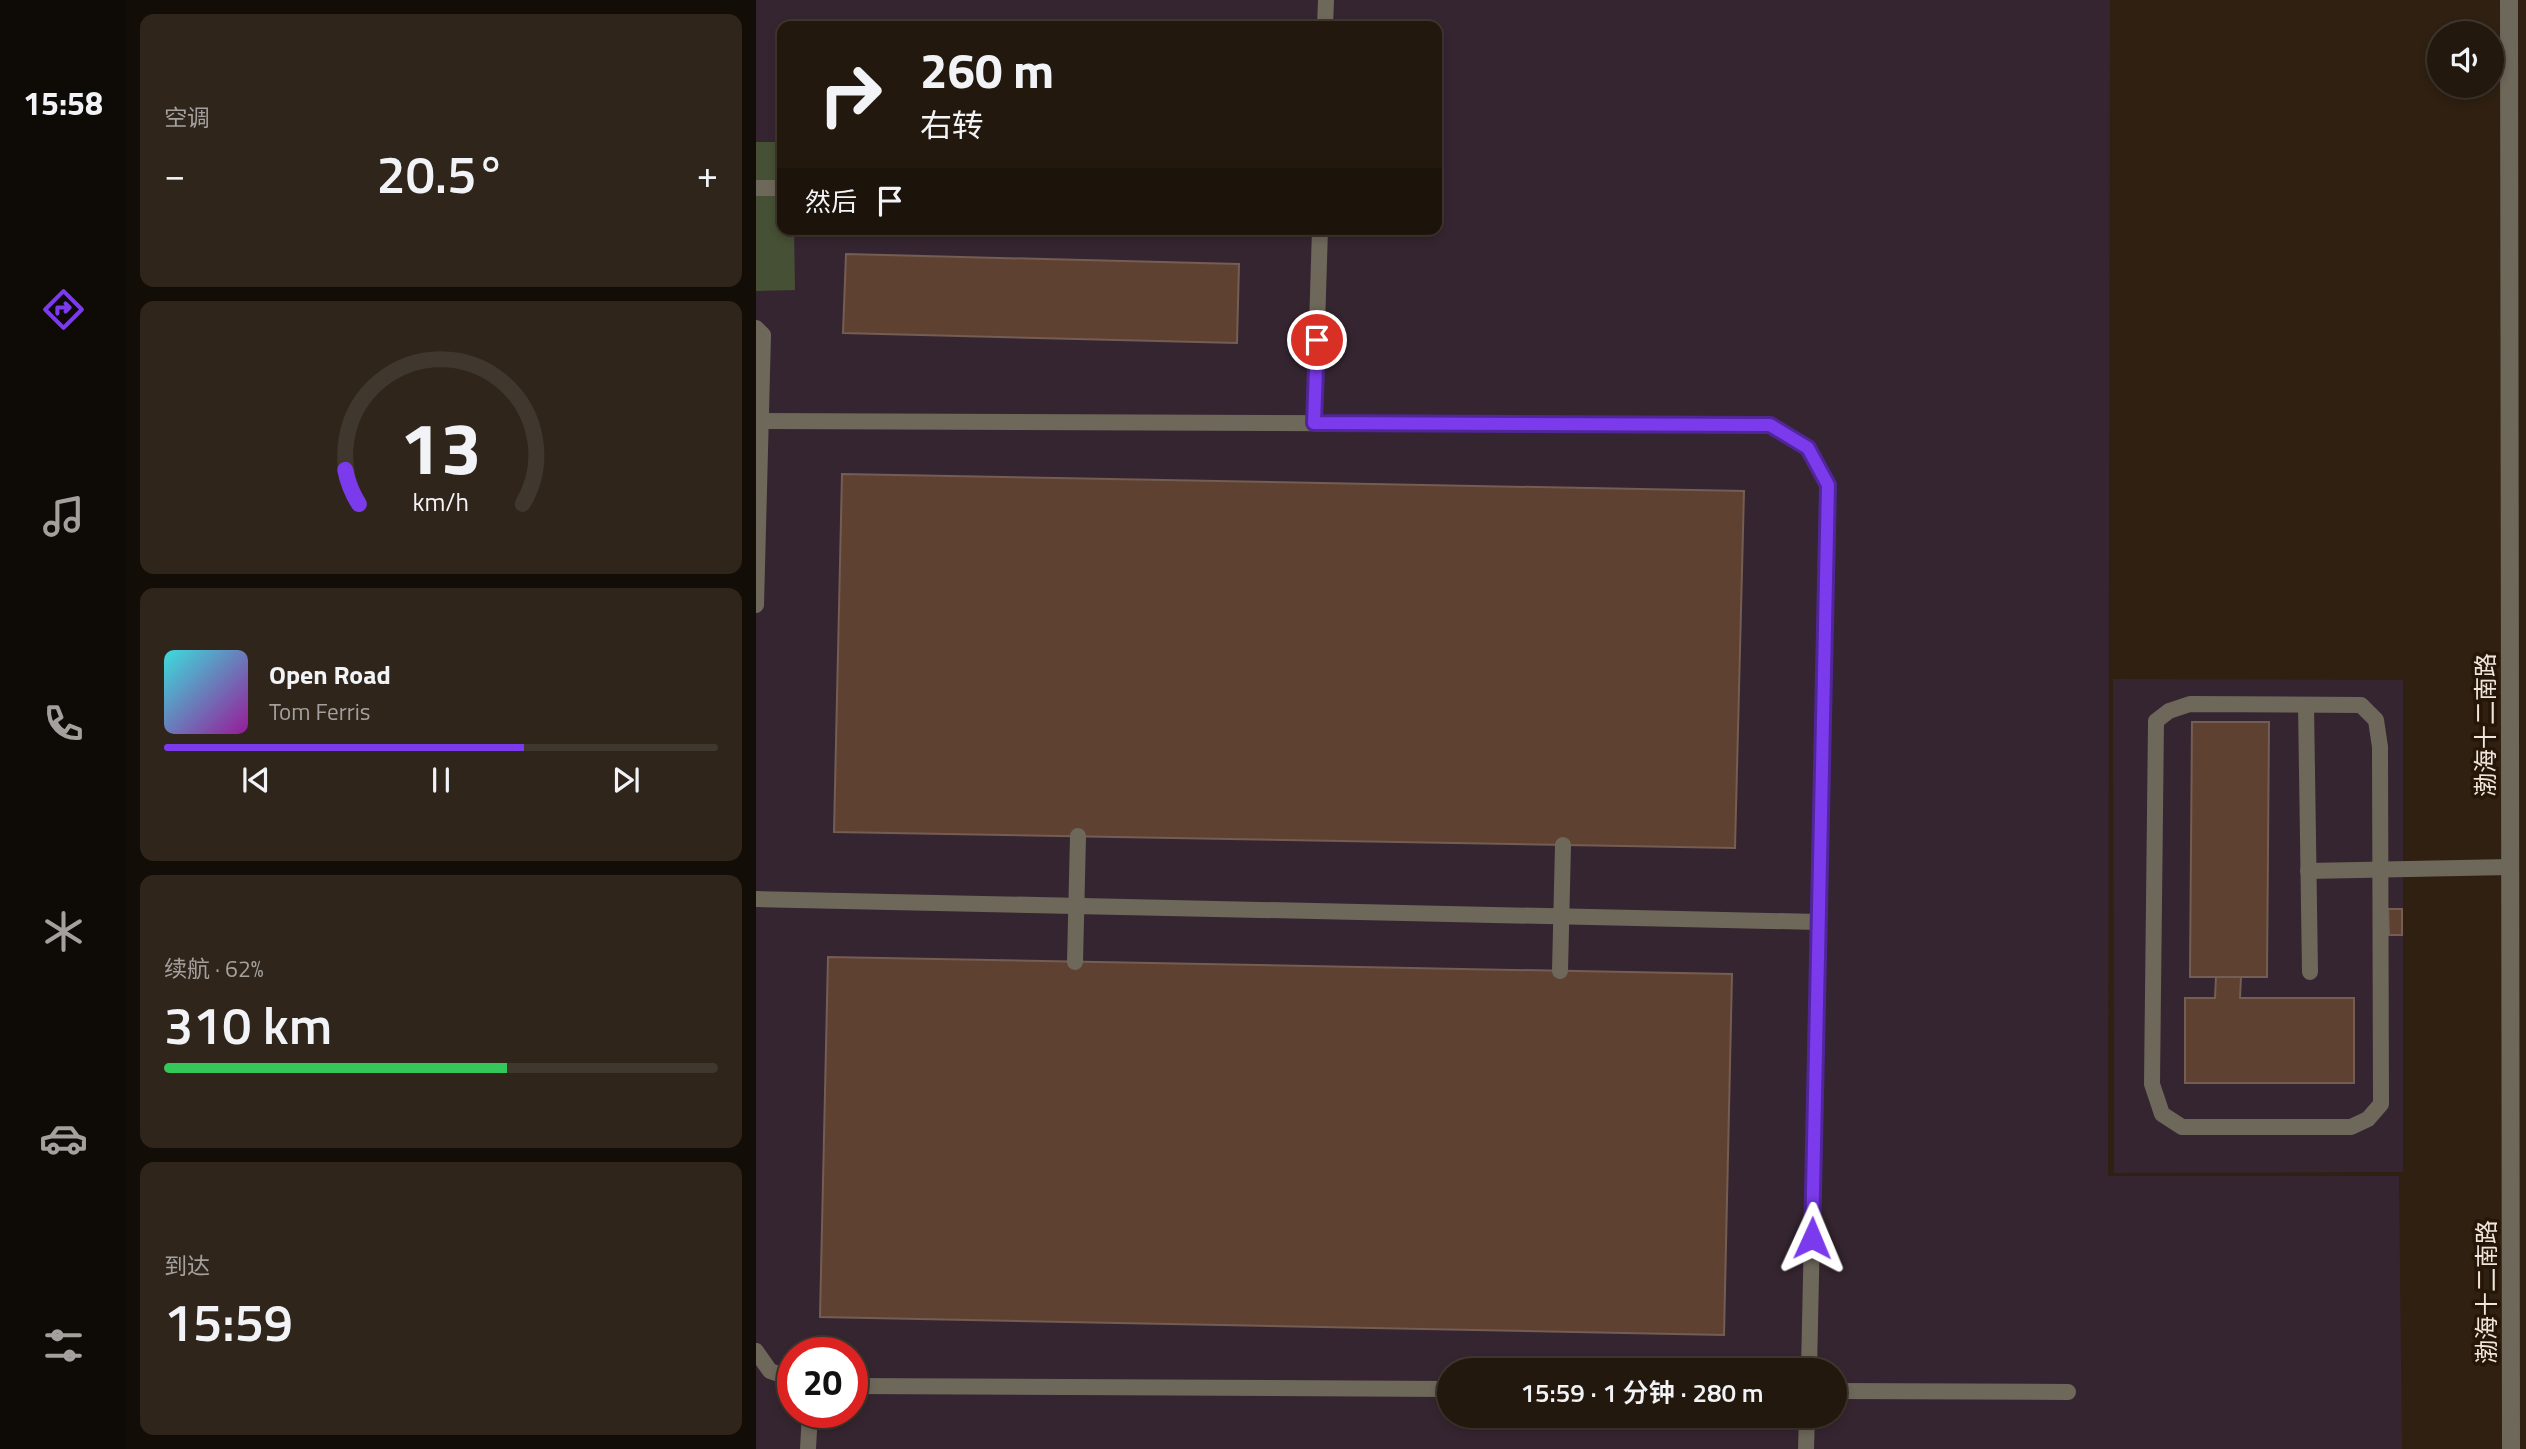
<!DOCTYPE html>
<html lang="zh">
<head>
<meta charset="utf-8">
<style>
	body { margin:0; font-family:"Titillium Web","Noto Sans SC",sans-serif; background:#2f251b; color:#f1f3f6; height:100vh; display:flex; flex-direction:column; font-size:26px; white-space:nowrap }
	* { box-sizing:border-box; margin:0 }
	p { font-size:23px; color:#a3a09d }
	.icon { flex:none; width:38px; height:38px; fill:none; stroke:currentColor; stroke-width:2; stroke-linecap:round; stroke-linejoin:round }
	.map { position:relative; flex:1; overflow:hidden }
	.panel { display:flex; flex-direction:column; gap:14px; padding:14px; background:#130d07; width:630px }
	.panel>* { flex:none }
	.banner { position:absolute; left:21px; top:21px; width:665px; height:214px; border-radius:14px; box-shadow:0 4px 10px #0003,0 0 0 2px #40372e; background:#23180d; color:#f1f3f6; overflow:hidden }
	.buttons { position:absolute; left:1671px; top:21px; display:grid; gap:14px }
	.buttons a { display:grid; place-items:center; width:77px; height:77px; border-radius:50%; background:#23180d; box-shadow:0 4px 10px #0003,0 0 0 2px #40372e; font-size:35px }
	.speed { position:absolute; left:21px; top:1337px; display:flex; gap:14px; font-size:35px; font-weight:700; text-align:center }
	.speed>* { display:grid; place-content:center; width:91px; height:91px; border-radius:50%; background:#23180d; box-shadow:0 4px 10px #0003,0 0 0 2px #40372e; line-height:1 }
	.speed .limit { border:10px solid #d22; background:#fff; color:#111 }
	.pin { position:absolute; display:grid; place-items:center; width:60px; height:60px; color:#fff; margin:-30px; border:4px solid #fff; border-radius:50%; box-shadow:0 2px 7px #0007 }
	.me { position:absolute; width:77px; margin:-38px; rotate:1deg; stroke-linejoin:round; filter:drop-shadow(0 0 5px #0008) }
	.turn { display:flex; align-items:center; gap:24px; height:147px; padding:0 28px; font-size:32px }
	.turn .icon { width:91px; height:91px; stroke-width:2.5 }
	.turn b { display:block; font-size:49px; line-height:60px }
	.then { display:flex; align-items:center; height:66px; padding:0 28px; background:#0003; gap:14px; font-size:26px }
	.big { font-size:52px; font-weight:600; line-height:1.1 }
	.panel .widget { flex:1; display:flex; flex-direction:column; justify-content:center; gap:10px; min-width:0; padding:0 24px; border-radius:14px; background:#2f251b }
	.panel .dial { align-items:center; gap:0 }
	.dial svg { height:182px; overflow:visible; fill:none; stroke:#40372e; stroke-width:7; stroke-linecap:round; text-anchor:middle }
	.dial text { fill:#f1f3f6; stroke:none }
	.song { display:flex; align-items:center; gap:21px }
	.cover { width:84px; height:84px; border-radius:10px; background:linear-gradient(135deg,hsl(180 70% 55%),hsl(300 70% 35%)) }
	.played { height:7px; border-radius:4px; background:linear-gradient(90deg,#7c3aed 65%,#40372e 65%) }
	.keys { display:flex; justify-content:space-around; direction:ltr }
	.heat { display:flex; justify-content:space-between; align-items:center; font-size:38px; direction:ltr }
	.charge { height:10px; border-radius:5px; background:linear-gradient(90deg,#34c759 62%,#40372e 0) }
	.trip { position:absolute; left:681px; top:1358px; width:410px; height:70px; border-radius:35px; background:#23180d; box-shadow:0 4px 10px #0003,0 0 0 2px #40372e; font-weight:600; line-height:70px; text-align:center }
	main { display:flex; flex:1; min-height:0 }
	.menu { display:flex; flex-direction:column; width:126px; justify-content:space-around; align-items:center; background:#0e0a05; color:#a3a09d }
	.menu .icon { width:49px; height:49px }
	.menu .selected { color:#7c3aed }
	.menu b { font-size:32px; color:#f1f3f6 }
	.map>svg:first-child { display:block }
	.industrial { fill:#352530; fill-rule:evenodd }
	.green { fill:#465034 }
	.building { fill:#5f4132; stroke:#745d52; stroke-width:2 }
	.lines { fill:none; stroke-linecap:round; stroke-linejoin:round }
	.service { stroke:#6e685b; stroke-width:16 }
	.tertiary { stroke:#6e685b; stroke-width:18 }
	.route-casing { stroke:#51269a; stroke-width:18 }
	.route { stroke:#7c3aed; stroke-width:12 }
	.labels { text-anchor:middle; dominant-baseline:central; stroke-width:7; stroke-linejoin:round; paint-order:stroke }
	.street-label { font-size:24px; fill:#efe5db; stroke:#251608 }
</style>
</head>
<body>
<main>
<nav class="menu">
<b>15:58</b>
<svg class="icon selected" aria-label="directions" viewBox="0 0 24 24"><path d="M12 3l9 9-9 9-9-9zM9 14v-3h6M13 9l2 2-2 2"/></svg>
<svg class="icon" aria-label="music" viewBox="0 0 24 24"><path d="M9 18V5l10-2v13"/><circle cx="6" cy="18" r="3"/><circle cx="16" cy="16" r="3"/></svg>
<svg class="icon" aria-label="phone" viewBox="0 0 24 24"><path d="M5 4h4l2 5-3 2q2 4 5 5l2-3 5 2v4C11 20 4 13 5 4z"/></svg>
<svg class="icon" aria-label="climate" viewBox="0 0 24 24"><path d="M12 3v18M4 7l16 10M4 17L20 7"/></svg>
<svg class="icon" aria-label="car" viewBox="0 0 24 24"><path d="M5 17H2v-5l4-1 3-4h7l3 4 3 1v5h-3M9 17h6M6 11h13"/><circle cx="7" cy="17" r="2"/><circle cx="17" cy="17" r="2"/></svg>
<svg class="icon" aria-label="filters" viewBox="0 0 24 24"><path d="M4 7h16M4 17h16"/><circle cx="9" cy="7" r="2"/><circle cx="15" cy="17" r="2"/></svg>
</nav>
<section class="panel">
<div class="widget"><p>空调</p>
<div class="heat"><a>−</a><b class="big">20.5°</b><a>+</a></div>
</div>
<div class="widget dial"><svg viewBox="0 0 100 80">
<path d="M14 69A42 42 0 1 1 86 69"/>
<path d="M14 69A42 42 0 0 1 8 54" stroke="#7c3aed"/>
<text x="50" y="56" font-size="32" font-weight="700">13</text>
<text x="50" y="72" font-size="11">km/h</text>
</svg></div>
<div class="widget">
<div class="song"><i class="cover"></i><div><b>Open Road</b><p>Tom Ferris</p></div></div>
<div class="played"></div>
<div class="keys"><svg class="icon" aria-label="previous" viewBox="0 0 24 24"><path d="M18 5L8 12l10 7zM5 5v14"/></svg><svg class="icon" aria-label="pause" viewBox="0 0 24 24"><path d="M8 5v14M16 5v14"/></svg><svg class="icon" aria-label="next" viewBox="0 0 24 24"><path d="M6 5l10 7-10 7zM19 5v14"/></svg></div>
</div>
<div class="widget"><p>续航 · 62%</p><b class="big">310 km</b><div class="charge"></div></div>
<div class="widget"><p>到达</p><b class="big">15:59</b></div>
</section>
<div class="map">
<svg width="1770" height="1449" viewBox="0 0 1770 1449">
	<rect width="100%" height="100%" fill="#2f2011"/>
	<!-- industrial -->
	<g class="industrial">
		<path d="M0 0H1354L1352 1176H1643L1646 1449H0ZM26 26H681V229H26ZM37 1353H96V1412H37ZM693 1370H1078V1416H693Z"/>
		<path d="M1357 679 1647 680V1172L1358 1173Z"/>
	</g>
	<!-- green -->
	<path class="green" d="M0 142H26V229H38L39 290 0 291Z"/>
	<!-- building -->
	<g class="building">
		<path d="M90 254 483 264 481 343 87 333Z"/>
		<path d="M86 474 988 491 979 848 78 832Z"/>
		<path d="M1436 722H1513L1511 977H1434Z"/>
		<path d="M1632 909H1646V935H1633Z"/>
		<path d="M72 957 976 974 968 1335 64 1317Z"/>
		<path d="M1460 977H1485L1484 998H1598V1083H1429V998H1459Z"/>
	</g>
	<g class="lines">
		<!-- service -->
		<g class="service">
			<path d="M569 26 570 0"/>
			<path d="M0 188H26"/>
			<path d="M0 328 7 335 0 605"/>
			<path d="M4 421 1014 425 1052 448 1072 485 1053 1370"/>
			<path d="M558 423 564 229"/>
			<path d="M1434 704 1605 705 1620 720 1624 747 1625 1104 1612 1119 1595 1127H1426L1406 1114 1396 1084 1400 721 1413 711Z"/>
			<path d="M1550 705 1554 972"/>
			<path d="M1552 871 1754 867"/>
			<path d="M0 899 1063 922"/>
			<path d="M319 962 322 836"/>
			<path d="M804 971 807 845"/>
			<path d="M0 1351 14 1371 37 1379"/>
			<path d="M96 1386 693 1389"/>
			<path d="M1078 1391 1312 1392"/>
			<path d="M52 1449 54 1412"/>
			<path d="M1050 1449 1051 1416"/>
		</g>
		<!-- tertiary -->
		<path class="tertiary" d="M1753 0 1755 1449"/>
	</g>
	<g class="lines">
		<!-- route casing -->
		<g class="route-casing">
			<path id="route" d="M561 340 558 423 1014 425 1052 448 1072 485 1056 1238"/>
		</g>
		<!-- route -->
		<use href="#route" class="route"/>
	</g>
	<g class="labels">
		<!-- street labels -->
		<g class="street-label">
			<text transform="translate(1729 725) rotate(-90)">渤海十二南路</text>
			<text transform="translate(1730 1292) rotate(-90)">渤海十二南路</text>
		</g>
	</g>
</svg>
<div class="buttons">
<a><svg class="icon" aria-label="sound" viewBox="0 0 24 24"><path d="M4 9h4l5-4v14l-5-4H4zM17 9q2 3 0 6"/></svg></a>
</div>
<div class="speed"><div class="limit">20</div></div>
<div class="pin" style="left:561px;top:340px;background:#d93025"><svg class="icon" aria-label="arrive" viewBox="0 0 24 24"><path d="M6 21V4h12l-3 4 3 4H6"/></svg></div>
<svg class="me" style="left:1056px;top:1238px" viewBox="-20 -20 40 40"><path d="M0-17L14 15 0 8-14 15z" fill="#7c3aed" stroke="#fff" stroke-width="4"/></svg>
<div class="trip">15:59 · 1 分钟 · 280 m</div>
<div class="banner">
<div class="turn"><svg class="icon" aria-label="right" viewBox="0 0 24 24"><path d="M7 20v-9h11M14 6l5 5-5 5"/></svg><div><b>260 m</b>右转</div></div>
<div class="then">然后<svg class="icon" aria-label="arrive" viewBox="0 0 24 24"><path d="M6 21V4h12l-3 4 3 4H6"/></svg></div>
</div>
</div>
</main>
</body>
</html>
